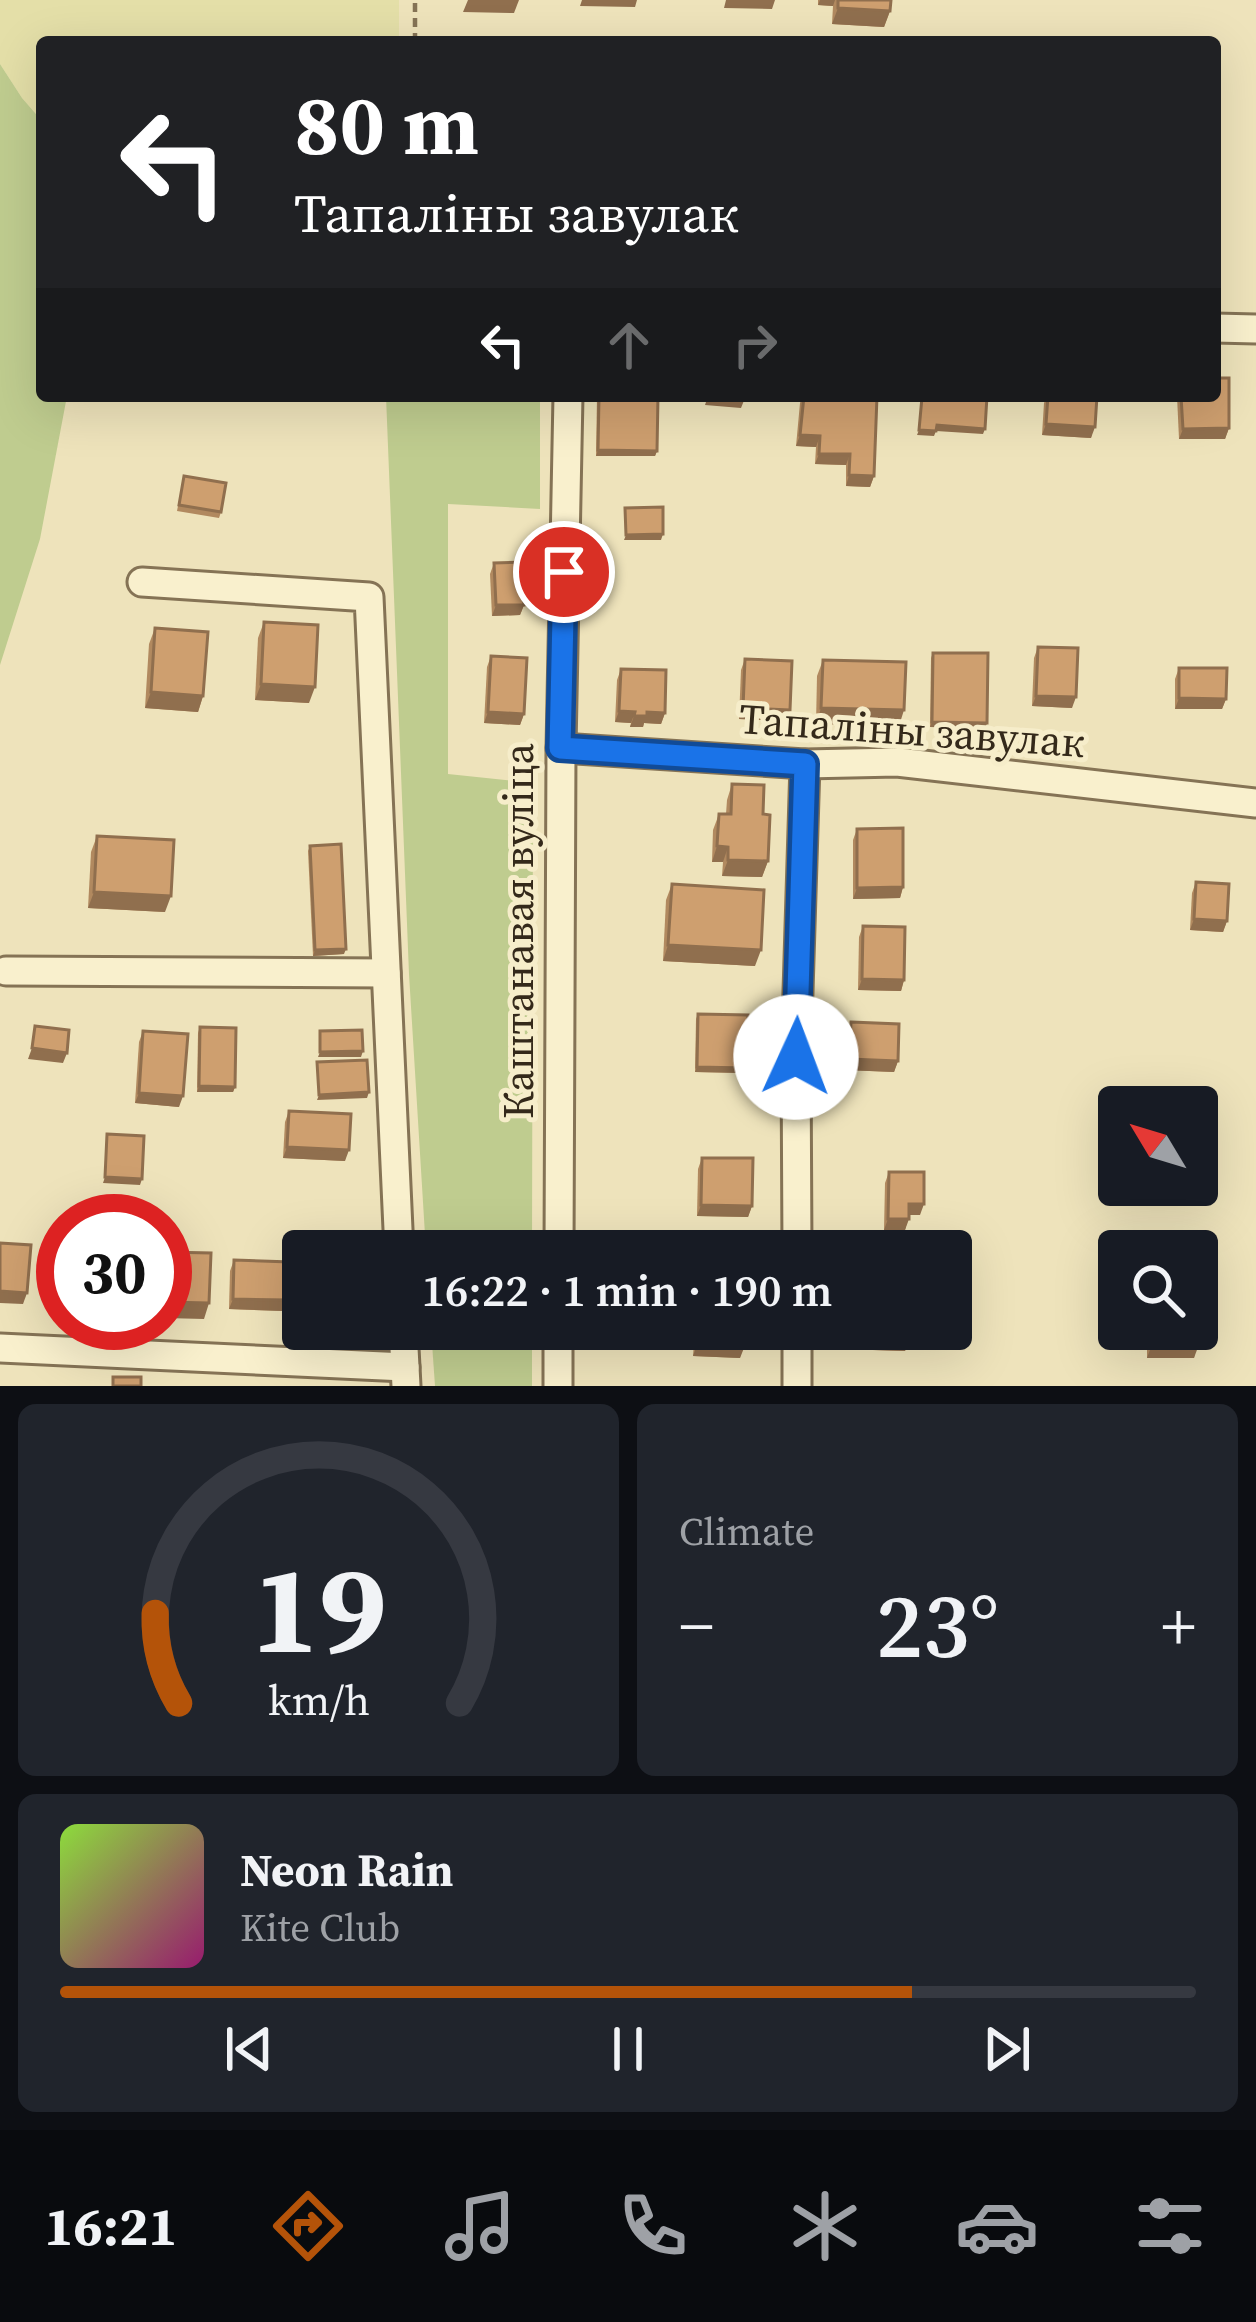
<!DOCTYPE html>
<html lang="en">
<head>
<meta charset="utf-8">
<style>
	body { margin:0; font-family:"Source Serif 4",serif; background:#20242c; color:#f1f3f6; height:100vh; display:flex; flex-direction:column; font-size:45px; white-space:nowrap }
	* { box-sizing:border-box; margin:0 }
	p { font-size:39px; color:#9ea1a6 }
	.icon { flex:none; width:66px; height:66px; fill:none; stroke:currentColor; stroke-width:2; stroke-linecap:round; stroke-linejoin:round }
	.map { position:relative; height:1386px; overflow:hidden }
	.drawer { display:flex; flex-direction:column; gap:18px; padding:18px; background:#0d0f14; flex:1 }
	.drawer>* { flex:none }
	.top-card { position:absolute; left:36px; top:36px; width:1185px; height:366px; border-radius:12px; box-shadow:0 12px 48px #0002; background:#202124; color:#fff; overflow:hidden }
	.needle { width:78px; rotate:308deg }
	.tools { position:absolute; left:1098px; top:1086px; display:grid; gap:24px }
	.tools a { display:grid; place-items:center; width:120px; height:120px; border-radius:12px; background:#171b24; box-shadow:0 12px 48px #0002; font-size:60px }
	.speed { position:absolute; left:36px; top:1194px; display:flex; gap:24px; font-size:60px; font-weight:700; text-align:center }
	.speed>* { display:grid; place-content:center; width:156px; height:156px; border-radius:50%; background:#171b24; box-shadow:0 12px 48px #0002; line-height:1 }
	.speed .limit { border:18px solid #d22; background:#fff; color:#111 }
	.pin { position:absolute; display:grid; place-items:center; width:102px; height:102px; color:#fff; margin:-51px; border:6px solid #fff; border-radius:50%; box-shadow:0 3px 12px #0007 }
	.me { position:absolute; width:132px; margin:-66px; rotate:2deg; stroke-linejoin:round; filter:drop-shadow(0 0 9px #0008) }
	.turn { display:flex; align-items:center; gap:42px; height:252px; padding:0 60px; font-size:54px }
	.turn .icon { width:156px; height:156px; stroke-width:2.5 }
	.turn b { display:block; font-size:84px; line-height:102px }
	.lanes { display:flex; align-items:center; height:114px; padding:0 60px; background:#0003; justify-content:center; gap:60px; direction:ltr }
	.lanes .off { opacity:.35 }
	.big { font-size:90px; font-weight:600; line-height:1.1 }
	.drawer .card { flex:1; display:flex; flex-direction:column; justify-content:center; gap:18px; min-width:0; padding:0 42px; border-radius:18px; background:#20242c }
	.drawer .dial { align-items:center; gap:0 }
	.dial svg { height:312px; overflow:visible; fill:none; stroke:#363941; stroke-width:7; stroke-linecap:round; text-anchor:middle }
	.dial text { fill:#f1f3f6; stroke:none }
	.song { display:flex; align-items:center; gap:36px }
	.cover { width:144px; height:144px; border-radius:18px; background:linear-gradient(135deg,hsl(90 70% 55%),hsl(320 70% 35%)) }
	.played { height:12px; border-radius:6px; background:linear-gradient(90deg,#b45309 75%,#363941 75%) }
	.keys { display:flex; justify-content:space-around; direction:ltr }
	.heat { display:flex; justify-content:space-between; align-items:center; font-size:66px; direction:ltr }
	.drawer .tiles { flex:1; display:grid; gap:18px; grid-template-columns:1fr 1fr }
	.card:last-child { grid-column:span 2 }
	.trip { position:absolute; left:282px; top:1230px; width:690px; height:120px; border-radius:12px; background:#171b24; box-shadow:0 12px 48px #0002; font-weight:600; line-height:120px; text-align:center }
	.tab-bar { display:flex; height:192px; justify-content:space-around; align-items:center; background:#090b0e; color:#9ea1a6 }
	.tab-bar .icon { width:84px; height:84px }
	.tab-bar .selected { color:#b45309 }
	.tab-bar b { font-size:54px; color:#f1f3f6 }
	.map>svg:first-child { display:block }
	.farmland { fill:#e4dfa8 }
	.green { fill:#bfcc8f }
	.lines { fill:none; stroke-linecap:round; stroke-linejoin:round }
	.street-casing { stroke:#857355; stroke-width:33 }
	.path { stroke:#857355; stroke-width:4.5; stroke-dasharray:9 6; stroke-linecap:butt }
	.street { stroke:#f9f0cd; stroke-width:27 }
	.wall { fill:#b1895f }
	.shaded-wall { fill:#906f4e }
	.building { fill:#ce9f6f; stroke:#906f4e; stroke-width:3 }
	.route-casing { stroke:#114b97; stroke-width:30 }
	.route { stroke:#1a73e8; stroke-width:21 }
	.labels { text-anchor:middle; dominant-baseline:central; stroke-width:10; stroke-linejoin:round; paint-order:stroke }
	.street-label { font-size:42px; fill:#34291a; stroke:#f6edca }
</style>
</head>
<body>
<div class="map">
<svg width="1256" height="1386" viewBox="0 0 1256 1386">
	<rect width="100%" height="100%" fill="#eee3bb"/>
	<!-- farmland -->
	<path class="farmland" d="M0 0H399V42H42V121L22 98 0 64Z"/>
	<!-- green -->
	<g class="green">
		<path d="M0 64 22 98 42 121V396H67L40 539 0 665Z"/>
		<path d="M386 396H540V509L448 504V774L533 783 532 1251H426L409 974Z"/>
		<path d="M431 1329H532V1386H435Z"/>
	</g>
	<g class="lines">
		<!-- street casing -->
		<g class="street-casing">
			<g id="street">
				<path d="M1215 328 1256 329"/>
				<path d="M142 582 369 597 399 1251"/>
				<path d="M561 748 805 764 897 762 1256 803"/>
				<path d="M6 971 386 973"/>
				<path d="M559 1251 561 748 568 396"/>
				<path d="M797 1251 796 1057 805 764"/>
				<path d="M403 1329 406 1386"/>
				<path d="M797 1329V1386"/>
				<path d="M0 1348 405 1367"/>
				<path d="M558 1386V1329"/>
			</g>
		</g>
		<!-- path -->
		<path class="path" d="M415 42V0"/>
		<!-- street -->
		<use href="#street" class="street"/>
	</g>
	<!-- wall -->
	<g class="wall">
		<path d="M818 0H891L890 11 884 27 832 24 833 6 818 5Z"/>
		<path d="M597 396H658L657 451 655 456H596Z"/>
		<path d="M803 396H877L874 476 870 487 846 486V465L815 464 816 447 796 446 800 403Z"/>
		<path d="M1047 396H1097L1091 438 1042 435 1044 403Z"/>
		<path d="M1177 396H1215L1229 428 1225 439H1179Z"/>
		<path d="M184 476 221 512 219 518 177 511Z"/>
		<path d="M494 563 524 605 520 615 492 616 490 574Z"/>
		<path d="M264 622 309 703 255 700 258 638Z"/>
		<path d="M155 628 203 696 198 712 145 708 149 644Z"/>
		<path d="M1038 647 1072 708 1032 706 1034 658Z"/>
		<path d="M933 653 987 723 985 728 930 727 931 658Z"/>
		<path d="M491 656 524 714 520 725 484 723 487 667Z"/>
		<path d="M745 659 786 721 739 719 741 670Z"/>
		<path d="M823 660 899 726 816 724 817 676Z"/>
		<path d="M1179 668 1226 699 1222 709H1175V679Z"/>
		<path d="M621 669 665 713 661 724 644 723 643 727H630L631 723 615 722 617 680Z"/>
		<path d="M732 784 763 814 768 861 762 877 722 876 723 862H712L713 830 719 814H726L727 800Z"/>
		<path d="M857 829 903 887 900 898 853 899V840Z"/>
		<path d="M97 836 165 912 88 908 91 852Z"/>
		<path d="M310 846 344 954 313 956 308 851Z"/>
		<path d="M1196 882 1227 921 1223 932 1190 930 1192 893Z"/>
		<path d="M672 884 755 966 663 961 666 900Z"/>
		<path d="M863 926 904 980 901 991 858 990 859 937Z"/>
		<path d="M698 1014 744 1073 695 1072 696 1019Z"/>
		<path d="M851 1022 898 1061 894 1072 845 1070 847 1033Z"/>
		<path d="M200 1027 235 1087 233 1092H197L198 1033Z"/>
		<path d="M143 1031 179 1107 135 1103 139 1042Z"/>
		<path d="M289 1111 345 1161 283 1158 285 1122Z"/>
		<path d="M702 1158 752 1206 748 1217 697 1216 698 1169Z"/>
		<path d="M889 1172 920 1215H909L905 1230H884L885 1183Z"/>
		<path d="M234 1260 284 1311 229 1309 230 1271Z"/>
		<path d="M695 1329H745L740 1358 693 1356Z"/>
		<path d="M874 1329H909V1340L905 1351 873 1350Z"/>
		<path d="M1147 1329H1197L1194 1358H1147Z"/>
	</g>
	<!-- shaded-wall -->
	<g class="shaded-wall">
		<path d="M468 0H519L514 13 463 12Z"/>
		<path d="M582 0H637L635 7 580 6Z"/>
		<path d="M726 0H775L772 9 724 8Z"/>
		<path d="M820 0H835L833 6 818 5Z"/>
		<path d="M838 8 890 11 884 27 832 24Z"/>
		<path d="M708 396H729L745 398 741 408 705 405Z"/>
		<path d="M1046 424 1095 427 1091 438 1042 435Z"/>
		<path d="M937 425 985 429 983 434 936 431 934 436 917 435 919 430Z"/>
		<path d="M1229 428 1225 439H1179L1183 429Z"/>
		<path d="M800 435 820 436 816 447 796 446Z"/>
		<path d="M598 450 657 451 655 456H596Z"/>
		<path d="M819 454H850L846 465 815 464Z"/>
		<path d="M849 475 874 476 870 487 846 486Z"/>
		<path d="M663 534 661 540H624L626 535Z"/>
		<path d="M496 605H524L520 615 492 616Z"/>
		<path d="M261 684 315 687 309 703 255 700Z"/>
		<path d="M151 692 203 696 198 712 145 708Z"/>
		<path d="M1036 696 1076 697 1072 708 1032 706Z"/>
		<path d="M1179 698 1226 699 1222 709H1175Z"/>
		<path d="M743 708 790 710 786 721 739 719Z"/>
		<path d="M821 708 904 710 899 726 816 724Z"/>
		<path d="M619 711 635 712 631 723 615 722Z"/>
		<path d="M488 712 524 714 520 725 484 723Z"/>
		<path d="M647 712 665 713 661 724 644 723 643 727H630L634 716Z"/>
		<path d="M932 722 987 723 985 728 930 727Z"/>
		<path d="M717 846 728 847 723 862H712Z"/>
		<path d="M728 860 768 861 762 877 722 876Z"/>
		<path d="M903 887 900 898 853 899 857 888Z"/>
		<path d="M94 892 171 896 165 912 88 908Z"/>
		<path d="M1194 919 1227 921 1223 932 1190 930Z"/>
		<path d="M668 945 761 950 755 966 663 961Z"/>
		<path d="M346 949 344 954 313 956 315 950Z"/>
		<path d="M862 979 904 980 901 991 858 990Z"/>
		<path d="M32 1048 67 1053 63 1063 28 1059Z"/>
		<path d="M363 1051 361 1057H318L320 1052Z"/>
		<path d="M849 1059 898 1061 894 1072 845 1070Z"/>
		<path d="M697 1067 746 1068 744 1073 695 1072Z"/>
		<path d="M199 1086 235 1087 233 1092H197Z"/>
		<path d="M369 1092 367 1098 317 1100 319 1095Z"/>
		<path d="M139 1093 183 1096 179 1107 135 1103Z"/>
		<path d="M287 1147 349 1150 345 1161 283 1158Z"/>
		<path d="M105 1177 142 1179 140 1185 103 1183Z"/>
		<path d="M909 1204H924L920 1215H905Z"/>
		<path d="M701 1205 752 1206 748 1217 697 1216Z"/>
		<path d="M888 1219H909L905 1230H884Z"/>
		<path d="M0 1291 27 1293 23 1304 0 1303Z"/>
		<path d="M233 1299 288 1300 284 1311 229 1309Z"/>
		<path d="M165 1302 209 1303 204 1319 165 1318Z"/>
		<path d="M877 1339 909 1340 905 1351 873 1350Z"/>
		<path d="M697 1345 744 1348 740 1358 693 1356Z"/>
		<path d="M1151 1347H1198L1194 1358H1147Z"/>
	</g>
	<!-- building -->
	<g class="building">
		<path d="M838 0H891L890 11 838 8Z"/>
		<path d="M1215 378H1229V428L1183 429 1181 396H1215Z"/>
		<path d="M599 396H658L657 451 598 450Z"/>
		<path d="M804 396H877L874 476 849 475 850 454H819L820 436 800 435Z"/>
		<path d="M937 396H987L985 429 937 425 936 431 919 430 922 397 936 398Z"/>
		<path d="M1048 396H1097L1095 427 1046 424Z"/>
		<path d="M184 476 226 483 221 512 179 505Z"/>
		<path d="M663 507V534L626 535 625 508Z"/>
		<path d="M523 562 524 605H496L494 563Z"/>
		<path d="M264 622 318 625 315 687 261 684Z"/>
		<path d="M155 628 208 632 203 696 151 692Z"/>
		<path d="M1038 647 1078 648 1076 697 1036 696Z"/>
		<path d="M933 653H988L987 723 932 722Z"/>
		<path d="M491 656 527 658 524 714 488 712Z"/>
		<path d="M745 659 792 661 790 710 743 708Z"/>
		<path d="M823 660 906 662 904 710 821 708Z"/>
		<path d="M1179 668H1227L1226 699 1179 698Z"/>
		<path d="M621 669 666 670 665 713 647 712V716H634L635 712 619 711Z"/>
		<path d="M732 784 764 785 763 814 770 815 768 861 728 860V847L717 846 719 814H731Z"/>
		<path d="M903 828V887L857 888V829Z"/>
		<path d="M97 836 174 840 171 896 94 892Z"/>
		<path d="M341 844 346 949 315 950 310 846Z"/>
		<path d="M1196 882 1229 884 1227 921 1194 919Z"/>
		<path d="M672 884 764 890 761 950 668 945Z"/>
		<path d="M863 926 905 927 904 980 862 979Z"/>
		<path d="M698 1014 748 1015 746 1068 697 1067Z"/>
		<path d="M851 1022 899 1024 898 1061 849 1059Z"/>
		<path d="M35 1026 69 1030 67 1053 32 1048Z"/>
		<path d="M200 1027 236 1028 235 1087 199 1086Z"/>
		<path d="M362 1030 363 1051 320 1052V1031Z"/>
		<path d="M143 1031 188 1034 183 1096 139 1093Z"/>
		<path d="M367 1060 369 1092 319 1095 317 1062Z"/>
		<path d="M289 1111 351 1114 349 1150 287 1147Z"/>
		<path d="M107 1134 144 1136 142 1179 105 1177Z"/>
		<path d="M702 1158H753L752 1206 701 1205Z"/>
		<path d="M889 1172H924V1204H909V1219H888Z"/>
		<path d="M0 1243 31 1245 27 1293 0 1291Z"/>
		<path d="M165 1252 211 1253 209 1303 165 1302Z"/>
		<path d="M234 1260 290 1262 288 1300 233 1299Z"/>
		<path d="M1197 1298H1199L1198 1347H1151V1329H1197Z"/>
		<path d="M698 1329H745L744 1348 697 1345Z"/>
		<path d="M877 1329H909V1340L877 1339Z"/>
		<rect x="113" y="1377" width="28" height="9"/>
	</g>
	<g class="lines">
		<!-- route casing -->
		<g class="route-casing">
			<path id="route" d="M564 572 560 748 805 764 796 1057"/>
		</g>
		<!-- route -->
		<use href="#route" class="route"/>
	</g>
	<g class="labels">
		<!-- street labels -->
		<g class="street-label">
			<text transform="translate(912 730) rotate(4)">Тапаліны завулак</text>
			<text transform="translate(518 931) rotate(-90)">Каштанавая вуліца</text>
		</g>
	</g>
</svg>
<div class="tools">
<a><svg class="needle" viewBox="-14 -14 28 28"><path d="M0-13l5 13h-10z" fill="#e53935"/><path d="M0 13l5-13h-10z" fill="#9ea1a6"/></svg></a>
<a><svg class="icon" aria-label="search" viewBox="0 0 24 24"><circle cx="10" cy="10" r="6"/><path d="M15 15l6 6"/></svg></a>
</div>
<div class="speed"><div class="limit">30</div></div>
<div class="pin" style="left:564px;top:572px;background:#d93025"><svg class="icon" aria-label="arrive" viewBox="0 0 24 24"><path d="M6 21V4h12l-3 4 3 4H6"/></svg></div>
<svg class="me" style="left:796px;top:1057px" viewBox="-20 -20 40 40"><circle r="19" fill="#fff"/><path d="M0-13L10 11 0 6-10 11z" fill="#1a73e8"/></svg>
<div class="trip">16:22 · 1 min · 190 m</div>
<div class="top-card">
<div class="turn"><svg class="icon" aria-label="left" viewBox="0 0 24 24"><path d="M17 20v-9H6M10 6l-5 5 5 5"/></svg><div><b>80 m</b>Тапаліны завулак</div></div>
<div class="lanes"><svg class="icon" aria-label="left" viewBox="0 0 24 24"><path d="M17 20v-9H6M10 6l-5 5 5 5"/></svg><svg class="icon off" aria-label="ahead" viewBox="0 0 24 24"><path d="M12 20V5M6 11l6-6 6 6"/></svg><svg class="icon off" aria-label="right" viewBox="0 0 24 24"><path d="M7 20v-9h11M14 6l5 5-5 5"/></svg></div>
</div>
</div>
<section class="drawer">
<div class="tiles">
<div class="card dial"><svg viewBox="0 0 100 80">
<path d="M14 69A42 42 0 1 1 86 69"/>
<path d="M14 69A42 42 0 0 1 8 46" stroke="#b45309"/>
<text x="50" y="56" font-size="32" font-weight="700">19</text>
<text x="50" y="72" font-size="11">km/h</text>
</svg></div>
<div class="card"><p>Climate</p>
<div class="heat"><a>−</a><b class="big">23°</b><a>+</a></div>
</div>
<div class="card">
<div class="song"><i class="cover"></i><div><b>Neon Rain</b><p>Kite Club</p></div></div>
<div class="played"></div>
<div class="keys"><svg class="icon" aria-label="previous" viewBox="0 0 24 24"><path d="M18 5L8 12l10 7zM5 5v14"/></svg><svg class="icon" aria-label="pause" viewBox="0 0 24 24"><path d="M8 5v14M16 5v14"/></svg><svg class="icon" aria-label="next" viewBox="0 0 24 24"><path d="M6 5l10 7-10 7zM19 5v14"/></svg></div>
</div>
</div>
</section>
<nav class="tab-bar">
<b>16:21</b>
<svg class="icon selected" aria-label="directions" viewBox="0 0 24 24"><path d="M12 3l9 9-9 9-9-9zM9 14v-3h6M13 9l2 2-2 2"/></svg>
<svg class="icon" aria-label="music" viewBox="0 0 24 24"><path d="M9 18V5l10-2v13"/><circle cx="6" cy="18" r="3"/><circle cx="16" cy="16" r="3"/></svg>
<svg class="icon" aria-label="phone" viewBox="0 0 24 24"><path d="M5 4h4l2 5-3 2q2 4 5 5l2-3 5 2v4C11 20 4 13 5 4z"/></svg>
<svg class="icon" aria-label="climate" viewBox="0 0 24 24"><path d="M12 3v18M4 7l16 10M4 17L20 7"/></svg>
<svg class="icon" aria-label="car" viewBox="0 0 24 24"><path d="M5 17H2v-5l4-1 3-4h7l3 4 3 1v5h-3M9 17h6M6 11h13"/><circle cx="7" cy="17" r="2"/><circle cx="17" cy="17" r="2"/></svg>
<svg class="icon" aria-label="filters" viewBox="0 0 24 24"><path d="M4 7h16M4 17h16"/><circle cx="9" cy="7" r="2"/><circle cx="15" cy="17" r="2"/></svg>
</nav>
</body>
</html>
